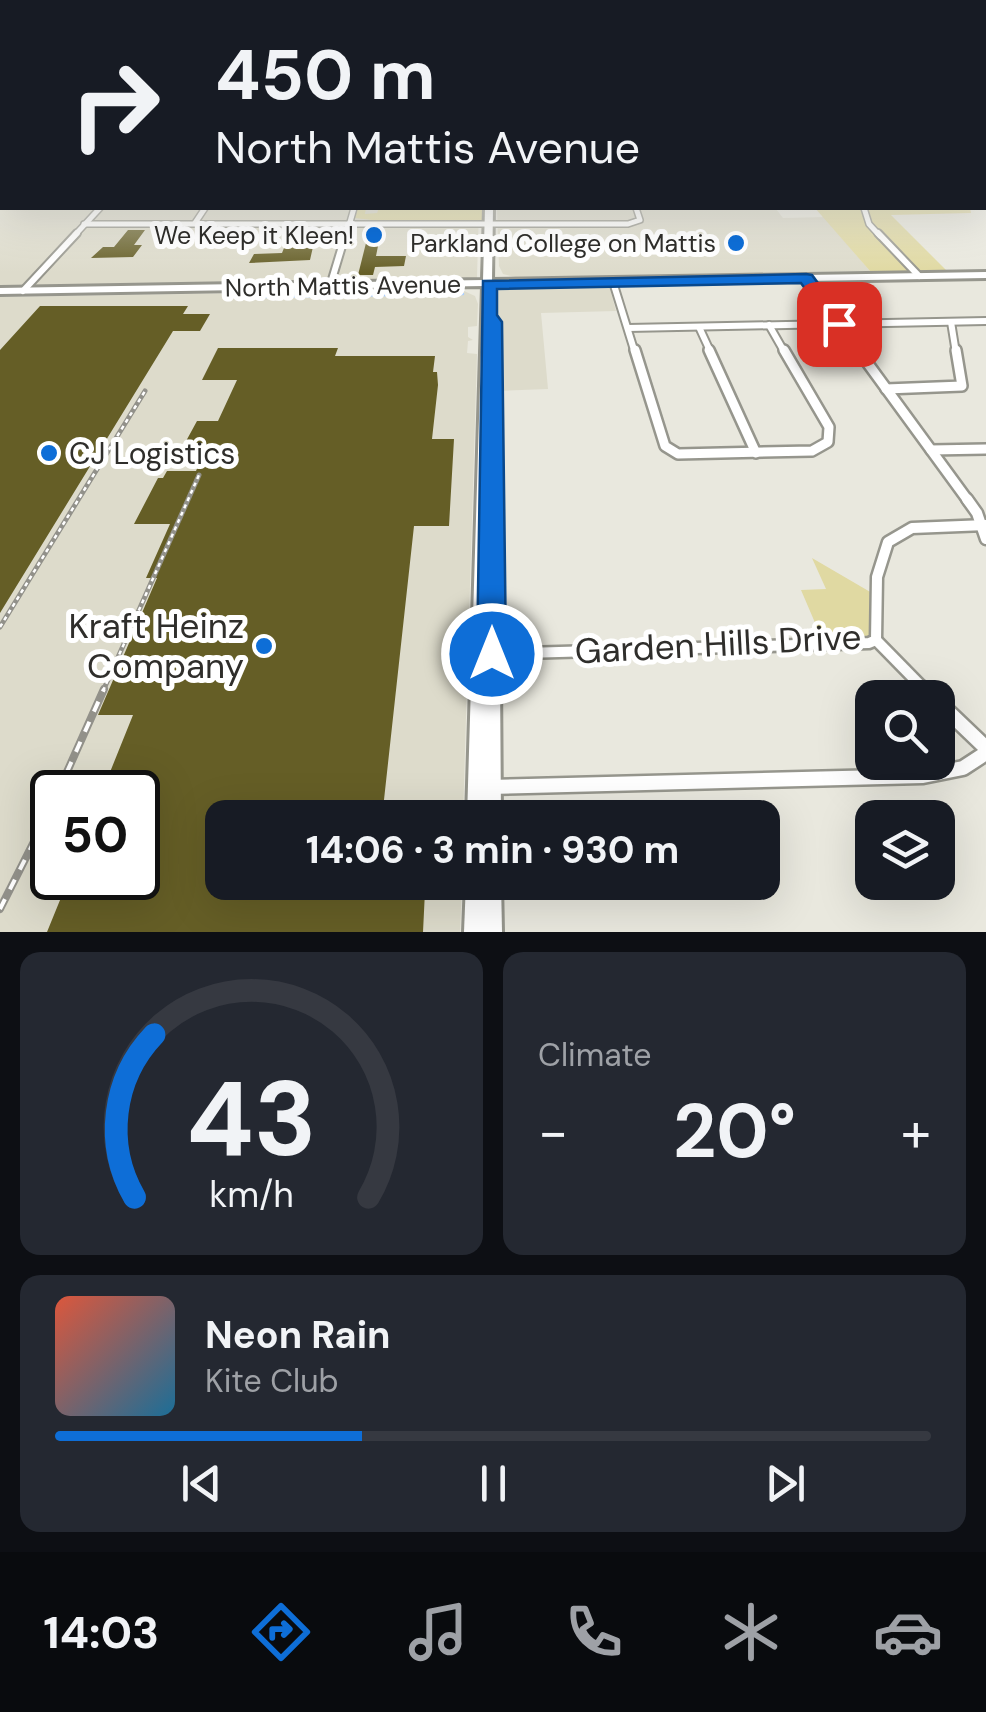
<!DOCTYPE html>
<html lang="en">
<head>
<meta charset="utf-8">
<style>
	body { margin:0; font-family:"DM Sans",sans-serif; background:#242831; color:#f1f3f6; height:100vh; display:flex; flex-direction:column; font-size:38px; white-space:nowrap }
	* { box-sizing:border-box; margin:0 }
	p { font-size:32px; color:#9ea1a6 }
	.icon { flex:none; width:55px; height:55px; fill:none; stroke:currentColor; stroke-width:2; stroke-linecap:round; stroke-linejoin:round }
	.map { position:relative; height:932px; overflow:hidden }
	.details { display:flex; flex-direction:column; gap:20px; padding:20px; background:#0d0f14; flex:1 }
	.details>* { flex:none }
	.hud { position:absolute; left:0px; top:0px; width:988px; height:210px; box-shadow:0 10px 40px #0002; background:#171b24; color:#f1f3f6; overflow:hidden }
	.fabs { position:absolute; left:855px; top:680px; display:grid; gap:20px }
	.fabs a { display:grid; place-items:center; width:100px; height:100px; border-radius:20px; background:#171b24; box-shadow:0 10px 40px #0002; font-size:50px }
	.speed { position:absolute; left:30px; top:770px; display:flex; gap:20px; font-size:50px; font-weight:700; text-align:center }
	.speed>* { display:grid; place-content:center; width:130px; height:130px; border-radius:50%; background:#171b24; box-shadow:0 10px 40px #0002; line-height:1 }
	.speed .limit { border:5px solid #111; border-radius:15px; background:#fff; color:#111 }
	.pin { position:absolute; display:grid; place-items:center; width:85px; height:85px; color:#fff; margin:-42px; border-radius:20px; box-shadow:0 5px 15px #0006 }
	.me { position:absolute; width:110px; margin:-55px; rotate:0deg; stroke-linejoin:round; filter:drop-shadow(0 0 8px #0008) }
	.turn { display:flex; align-items:center; gap:35px; height:210px; padding:0 50px; font-size:45px }
	.turn .icon { width:130px; height:130px; stroke-width:2.5 }
	.turn b { display:block; font-size:70px; line-height:85px }
	.big { font-size:75px; font-weight:700; line-height:1.1 }
	.details .widget { flex:1; display:flex; flex-direction:column; justify-content:center; gap:15px; min-width:0; padding:0 35px; border-radius:20px; background:#242831 }
	.details .dial { align-items:center; gap:0 }
	.dial svg { height:260px; overflow:visible; fill:none; stroke:#363941; stroke-width:7; stroke-linecap:round; text-anchor:middle }
	.dial text { fill:#f1f3f6; stroke:none }
	.song { display:flex; align-items:center; gap:30px }
	.cover { width:120px; height:120px; border-radius:15px; background:linear-gradient(135deg,hsl(10 70% 55%),hsl(200 70% 35%)) }
	.played { height:10px; border-radius:5px; background:linear-gradient(90deg,#0e6ed7 35%,#363941 35%) }
	.keys { display:flex; justify-content:space-around; direction:ltr }
	.heat { display:flex; justify-content:space-between; align-items:center; font-size:55px; direction:ltr }
	.details .tiles { flex:1; display:grid; gap:20px; grid-template-columns:1fr 1fr }
	.widget:last-child { grid-column:span 2 }
	.trip { position:absolute; left:205px; top:800px; width:575px; height:100px; border-radius:20px; background:#171b24; box-shadow:0 10px 40px #0002; font-weight:700; line-height:100px; text-align:center }
	.tab-bar { display:flex; height:160px; justify-content:space-around; align-items:center; background:#090b0e; color:#9ea1a6 }
	.tab-bar .icon { width:70px; height:70px }
	.tab-bar .on { color:#0e6ed7 }
	.tab-bar b { font-size:45px; color:#f1f3f6 }
	.map>svg:first-child { display:block }
	.built { fill:#dddbcb; fill-rule:evenodd }
	.green { fill:#e0d9a2 }
	.lines { fill:none; stroke-linecap:round; stroke-linejoin:round }
	.stream { stroke:#accfff; stroke-width:2.5 }
	.building { fill:#655e26 }
	.street-far4-casing { stroke:#96968d; stroke-width:8 }
	.street-far3-casing { stroke:#96968d; stroke-width:10 }
	.street-far2-casing { stroke:#96968d; stroke-width:14 }
	.street-far1-casing { stroke:#96968d; stroke-width:15 }
	.street-casing { stroke:#96968d; stroke-width:19 }
	.secondary-casing { stroke:#96968d; stroke-width:6 }
	.street-far4 { stroke:#fff; stroke-width:5 }
	.street-far3 { stroke:#fff; stroke-width:6 }
	.street-far2 { stroke:#fff; stroke-width:9 }
	.street-far1 { stroke:#fff; stroke-width:10 }
	.street { stroke:#fff; stroke-width:14 }
	.secondary { fill:#fff; fill-rule:evenodd }
	.rail-far1-casing { stroke:#92918a; stroke-width:5 }
	.rail-casing { stroke:#92918a; stroke-width:8 }
	.rail-far1 { stroke:#fff; stroke-width:2.5; stroke-dasharray:4; stroke-linecap:butt }
	.rail { stroke:#fff; stroke-width:4; stroke-dasharray:11; stroke-linecap:butt }
	.route { fill:#0e6ed7; stroke:#09488c; stroke-width:2.5 }
	.poi-dot { fill:#0e6ed7; stroke:#fff; stroke-width:4 }
	.labels { text-anchor:middle; dominant-baseline:central; stroke-width:10; stroke-linejoin:round; paint-order:stroke }
	.far-poi-label { font-size:25px; fill:#2f2e2b; stroke:#fff; text-anchor:end }
	.far-street-label { font-size:25px; fill:#2f2e2b; stroke:#fff }
	.poi-label { font-size:30px; fill:#2f2e2b; stroke:#fff; text-anchor:start }
	.near-poi-label { font-size:35px; fill:#2f2e2b; stroke:#fff; text-anchor:end }
	.near-street-label { font-size:35px; fill:#2f2e2b; stroke:#fff }
</style>
</head>
<body>
<div class="map">
<svg width="986" height="932" viewBox="0 0 986 932">
	<rect width="100%" height="100%" fill="#e9e8de"/>
	<!-- built -->
	<g class="built">
		<path d="M0 143 2 208H479L477 278 0 286Z"/>
		<path d="M497 208 776 209 783 218 824 217 870 271 515 277 503 274 499 266Z"/>
		<path d="M609 285 616 311 541 313 548 389 497 391V288Z"/>
		<path d="M383 291H464L475 296 478 304 477 326 468 327V337L473 340 468 341 467 353 477 354 463 817 222 818V882L462 883 460 932H0V297ZM52 792H138V878H52Z"/>
	</g>
	<!-- green -->
	<g class="green">
		<path d="M357 208H366L365 214 377 213 379 208H483V221L398 223 355 218Z"/>
		<path d="M815 208H970L971 213 891 215 947 271H870Z"/>
		<path d="M812 558 872 593 871 633 864 639H822L801 590 826 589Z"/>
	</g>
	<g class="lines">
		<!-- stream -->
		<path class="stream" d="M260 297 463 294"/>
	</g>
	<!-- building -->
	<g class="building">
		<path d="M128 230H145L134 245H142L133 257 91 258 103 247H114Z"/>
		<path d="M369 231H381L376 256H406L404 266 375 267 373 275H358Z"/>
		<path d="M288 238H315L310 260 249 263 254 254 282 253Z"/>
		<path d="M40 306H188L183 314H210L200 331H173L0 613V350Z"/>
		<path d="M218 348H338L335 356H435L433 372H437L438 385 432 439H454L449 526H414L382 818H222V882H375L374 892 425 891 423 932H47L69 878H138V792H102L133 715H98L157 578H146L170 524H134L158 478H163L167 471H196L203 454H179L197 421H218L237 380H202Z"/>
	</g>
	<g class="lines">
		<!-- street-far4 casing -->
		<g class="street-far4-casing">
			<g id="street-far4">
				<path d="M864 208 869 224 880 236"/>
				<path d="M195 223 205 208"/>
				<path d="M84 224H628L640 220 636 208"/>
				<path d="M74 236 100 208"/>
				<path d="M346 236 354 208"/>
			</g>
		</g>
		<!-- street-far3 casing -->
		<g class="street-far3-casing">
			<g id="street-far3">
				<path d="M878 233 919 276"/>
				<path d="M806 279 860 353"/>
				<path d="M613 282 635 353"/>
				<path d="M330 286 346 233"/>
				<path d="M23 291 77 233"/>
				<path d="M951 322 956 353"/>
				<path d="M769 325 785 353"/>
				<path d="M699 327 711 353"/>
				<path d="M628 328 986 321"/>
			</g>
		</g>
		<!-- street-far2 casing -->
		<g class="street-far2-casing">
			<g id="street-far2">
				<path d="M635 350 665 446 678 454 812 451 828 442 829 427 784 350"/>
				<path d="M709 350 756 453"/>
				<path d="M858 350 969 502"/>
				<path d="M886 389 962 386 956 350"/>
				<path d="M931 450 986 449"/>
			</g>
		</g>
		<!-- street-far1 casing -->
		<g class="street-far1-casing">
			<g id="street-far1">
				<path d="M967 499 977 513 986 539"/>
				<path d="M876 640 926 691"/>
				<path d="M492 654 869 643 876 640 877 577 888 542 912 528 986 525"/>
			</g>
		</g>
		<!-- street casing -->
		<g class="street-casing">
			<g id="street">
				<path d="M924 689 933 698"/>
				<path d="M938 702 986 748"/>
				<path d="M489 787 923 776 963 768 986 753"/>
			</g>
		</g>
		<!-- secondary casing -->
		<g class="secondary-casing">
			<g id="secondary">
				<rect x="0" y="150" width="2" height="4"/>
				<path d="M485 208H493L492 280 986 272V278L492 286 491 387 496 388 498 391 501 818H467L483 286 0 294V288L483 280Z"/>
				<path d="M466 882H501L502 932H464Z"/>
			</g>
		</g>
		<!-- street-far4 -->
		<use href="#street-far4" class="street-far4"/>
		<!-- street-far3 -->
		<use href="#street-far3" class="street-far3"/>
		<!-- street-far2 -->
		<use href="#street-far2" class="street-far2"/>
		<!-- street-far1 -->
		<use href="#street-far1" class="street-far1"/>
		<!-- street -->
		<use href="#street" class="street"/>
		<!-- secondary -->
		<use href="#secondary" class="secondary"/>
		<!-- rail-far1 casing -->
		<g class="rail-far1-casing">
			<g id="rail-far1">
				<path d="M0 627 145 391"/>
				<path d="M103 691 199 475"/>
			</g>
		</g>
		<!-- rail casing -->
		<g class="rail-casing">
			<g id="rail">
				<path d="M58 792 104 689"/>
				<path d="M0 909 52 806"/>
			</g>
		</g>
		<!-- rail-far1 -->
		<use href="#rail-far1" class="rail-far1"/>
		<!-- rail -->
		<use href="#rail" class="rail"/>
	</g>
	<!-- sky -->
	<linearGradient id="sky" x2="0" y2="1"><stop stop-color="#90bff1"/><stop offset="0.52" stop-color="#f5f5f0"/><stop offset="1" stop-color="#f5f5f0" stop-opacity="0"/></linearGradient>
	<rect width="986" height="273" fill="url(#sky)"/>
	<!-- route -->
	<path class="route" d="M806 274 812 275 845 320V328H833L801 283 497 289V315L502 322 506 654 502 664 492 668 481 664 477 654 483 281Z"/>
	<!-- markers -->
	<g class="poi-dot">
		<circle cx="374" cy="235" r="10"/>
		<circle cx="736" cy="243" r="10"/>
		<circle cx="49" cy="453" r="10"/>
		<circle cx="264" cy="646" r="10"/>
	</g>
	<g class="labels">
		<!-- far-poi labels -->
		<g class="far-poi-label">
			<text x="354" y="235">We Keep it Kleen!</text>
			<text x="716" y="243">Parkland College on Mattis</text>
		</g>
		<!-- far-street labels -->
		<g class="far-street-label">
			<text transform="translate(343 286) rotate(-1)">North Mattis Avenue</text>
		</g>
		<!-- poi labels -->
		<g class="poi-label">
			<text x="69" y="453">CJ Logistics</text>
		</g>
		<!-- near-poi labels -->
		<g class="near-poi-label">
			<text x="244" y="626">Kraft Heinz<tspan x="244" dy="40">Company</tspan></text>
		</g>
		<!-- near-street labels -->
		<g class="near-street-label">
			<text transform="translate(718 644) rotate(-3)">Garden Hills Drive</text>
		</g>
	</g>
</svg>
<div class="fabs">
<a><svg class="icon" aria-label="search" viewBox="0 0 24 24"><circle cx="10" cy="10" r="6"/><path d="M15 15l6 6"/></svg></a>
<a><svg class="icon" aria-label="layers" viewBox="0 0 24 24"><path d="M12 4l9 5-9 5-9-5zM3 14l9 5 9-5"/></svg></a>
</div>
<div class="speed"><div class="limit">50</div></div>
<div class="pin" style="left:839px;top:324px;background:#d93025"><svg class="icon" aria-label="arrive" viewBox="0 0 24 24"><path d="M6 21V4h12l-3 4 3 4H6"/></svg></div>
<svg class="me" style="left:492px;top:654px" viewBox="-20 -20 40 40"><circle r="17" fill="#0e6ed7" stroke="#fff" stroke-width="3"/><path d="M0-11L8 9 0 5-8 9z" fill="#fff"/></svg>
<div class="trip">14:06 · 3 min · 930 m</div>
<div class="hud">
<div class="turn"><svg class="icon" aria-label="right" viewBox="0 0 24 24"><path d="M7 20v-9h11M14 6l5 5-5 5"/></svg><div><b>450 m</b>North Mattis Avenue</div></div>
</div>
</div>
<section class="details">
<div class="tiles">
<div class="widget dial"><svg viewBox="0 0 100 80">
<path d="M14 69A42 42 0 1 1 86 69"/>
<path d="M14 69A42 42 0 0 1 20 19" stroke="#0e6ed7"/>
<text x="50" y="56" font-size="32" font-weight="700">43</text>
<text x="50" y="72" font-size="11">km/h</text>
</svg></div>
<div class="widget"><p>Climate</p>
<div class="heat"><a>−</a><b class="big">20°</b><a>+</a></div>
</div>
<div class="widget">
<div class="song"><i class="cover"></i><div><b>Neon Rain</b><p>Kite Club</p></div></div>
<div class="played"></div>
<div class="keys"><svg class="icon" aria-label="previous" viewBox="0 0 24 24"><path d="M18 5L8 12l10 7zM5 5v14"/></svg><svg class="icon" aria-label="pause" viewBox="0 0 24 24"><path d="M8 5v14M16 5v14"/></svg><svg class="icon" aria-label="next" viewBox="0 0 24 24"><path d="M6 5l10 7-10 7zM19 5v14"/></svg></div>
</div>
</div>
</section>
<nav class="tab-bar">
<b>14:03</b>
<svg class="icon on" aria-label="directions" viewBox="0 0 24 24"><path d="M12 3l9 9-9 9-9-9zM9 14v-3h6M13 9l2 2-2 2"/></svg>
<svg class="icon" aria-label="music" viewBox="0 0 24 24"><path d="M9 18V5l10-2v13"/><circle cx="6" cy="18" r="3"/><circle cx="16" cy="16" r="3"/></svg>
<svg class="icon" aria-label="phone" viewBox="0 0 24 24"><path d="M5 4h4l2 5-3 2q2 4 5 5l2-3 5 2v4C11 20 4 13 5 4z"/></svg>
<svg class="icon" aria-label="climate" viewBox="0 0 24 24"><path d="M12 3v18M4 7l16 10M4 17L20 7"/></svg>
<svg class="icon" aria-label="car" viewBox="0 0 24 24"><path d="M5 17H2v-5l4-1 3-4h7l3 4 3 1v5h-3M9 17h6M6 11h13"/><circle cx="7" cy="17" r="2"/><circle cx="17" cy="17" r="2"/></svg>
</nav>
</body>
</html>
